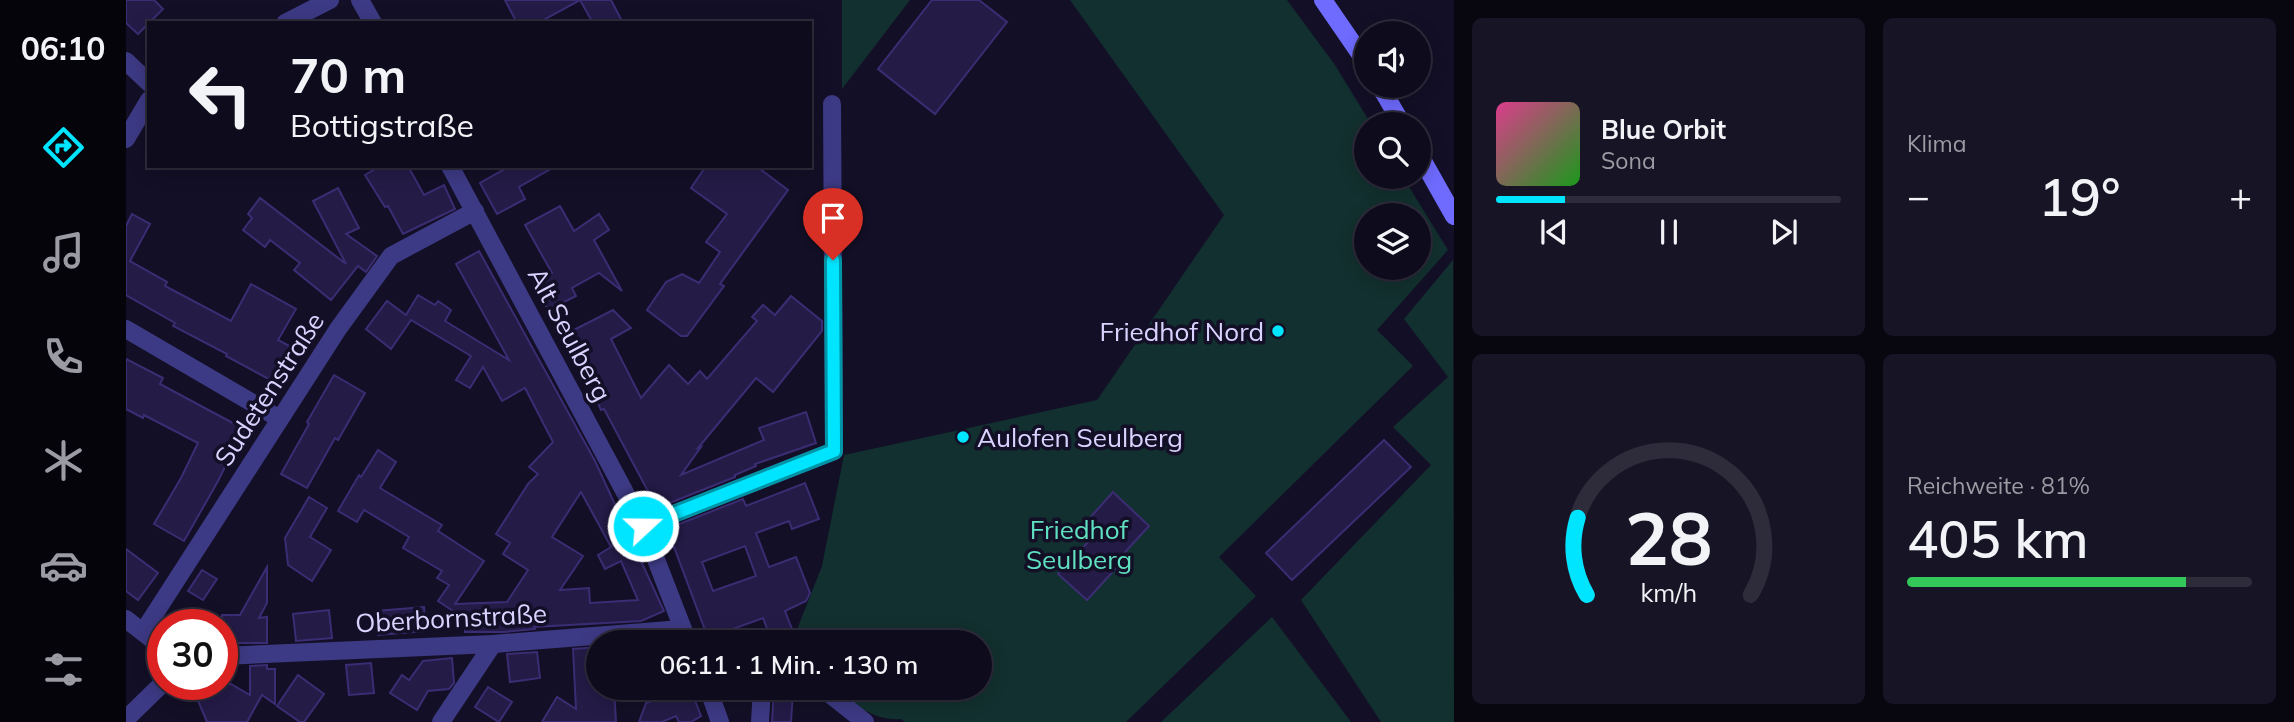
<!DOCTYPE html>
<html lang="de">
<head>
<meta charset="utf-8">
<style>
	body { margin:0; font-family:Mulish,sans-serif; background:#171425; color:#f1f3f6; height:100vh; display:flex; flex-direction:column; font-size:26px; white-space:nowrap }
	* { box-sizing:border-box; margin:0 }
	p { font-size:23px; color:#9b9ba3 }
	.icon { flex:none; width:38px; height:38px; fill:none; stroke:currentColor; stroke-width:2; stroke-linecap:round; stroke-linejoin:round }
	.map { position:relative; flex:1; overflow:hidden }
	.side { display:flex; flex-direction:column; gap:18px; padding:18px; background:#08060f; width:840px }
	.side>* { flex:none }
	.guide { position:absolute; left:21px; top:21px; width:665px; height:147px; border-radius:0px; box-shadow:0 4px 18px #0003,0 0 0 2px #2e2b3b; background:#0e0b1c; color:#f1f3f6; overflow:hidden }
	.tools { position:absolute; left:1228px; top:21px; display:grid; gap:14px }
	.tools a { display:grid; place-items:center; width:77px; height:77px; border-radius:50%; background:#0e0b1c; box-shadow:0 4px 18px #0003,0 0 0 2px #2e2b3b; font-size:35px }
	.speed { position:absolute; left:21px; top:609px; display:flex; gap:14px; font-size:35px; font-weight:700; text-align:center }
	.speed>* { display:grid; place-content:center; width:91px; height:91px; border-radius:50%; background:#0e0b1c; box-shadow:0 4px 18px #0003,0 0 0 2px #2e2b3b; line-height:1 }
	.speed .limit { border:10px solid #d22; background:#fff; color:#111 }
	.pin { position:absolute; display:grid; place-items:center; width:60px; height:60px; color:#fff; margin:-72px -30px; border-radius:50% 50% 50% 0; rotate:-45deg; box-shadow:0 0 7px #0007 }
	.pin .icon { rotate:45deg }
	.me { position:absolute; width:77px; margin:-38px; rotate:69deg; stroke-linejoin:round; filter:drop-shadow(0 0 5px #0008) }
	.turn { display:flex; align-items:center; gap:24px; height:147px; padding:0 28px; font-size:32px }
	.turn .icon { width:91px; height:91px; stroke-width:2.5 }
	.turn b { display:block; font-size:49px; line-height:60px }
	.big { font-size:52px; font-weight:600; line-height:1.1 }
	.side .card { flex:1; display:flex; flex-direction:column; justify-content:center; gap:10px; min-width:0; padding:0 24px; border-radius:10px; background:#171425 }
	.side .dial { align-items:center; gap:0 }
	.dial svg { height:182px; overflow:visible; fill:none; stroke:#2e2b3b; stroke-width:7; stroke-linecap:round; text-anchor:middle }
	.dial text { fill:#f1f3f6; stroke:none }
	.song { display:flex; align-items:center; gap:21px }
	.cover { width:84px; height:84px; border-radius:10px; background:linear-gradient(135deg,hsl(330 70% 55%),hsl(120 70% 35%)) }
	.played { height:7px; border-radius:4px; background:linear-gradient(90deg,#00e5ff 20%,#2e2b3b 20%) }
	.keys { display:flex; justify-content:space-around; direction:ltr }
	.heat { display:flex; justify-content:space-between; align-items:center; font-size:38px; direction:ltr }
	.charge { height:10px; border-radius:5px; background:linear-gradient(90deg,#34c759 81%,#2e2b3b 0) }
	.side .tiles { flex:1; display:grid; gap:18px; grid-template-columns:repeat(2,1fr) }
	.trip { position:absolute; left:460px; top:630px; width:406px; height:70px; border-radius:35px; background:#0e0b1c; box-shadow:0 4px 18px #0003,0 0 0 2px #2e2b3b; font-weight:600; line-height:70px; text-align:center }
	main { display:flex; flex:1; min-height:0 }
	.dock { display:flex; flex-direction:column; width:126px; justify-content:space-around; align-items:center; background:#06040b; color:#9b9ba3 }
	.dock .icon { width:49px; height:49px }
	.dock .on { color:#00e5ff }
	.dock b { font-size:32px; color:#f1f3f6 }
	.map>svg:first-child { display:block }
	.green { fill:#12302f; fill-rule:evenodd }
	.building { fill:#241b47; stroke:#3b2d73; stroke-width:2; fill-rule:evenodd }
	.lines { fill:none; stroke-linecap:round; stroke-linejoin:round }
	.street { stroke:#3d3a85; stroke-width:18 }
	.secondary { stroke:#6f6bff; stroke-width:18 }
	.route-casing { stroke:#0095a6; stroke-width:18 }
	.route { stroke:#00e5ff; stroke-width:12 }
	.poi-dot { fill:#00e5ff; stroke:#130f26; stroke-width:2.5 }
	.labels { text-anchor:middle; dominant-baseline:central; stroke-width:7; stroke-linejoin:round; paint-order:stroke }
	.poi-label { font-size:26px; fill:#d9d4ff; stroke:#130f26; text-anchor:end }
	.street-label { font-size:26px; fill:#d9d4ff; stroke:#130f26 }
	.park-label { font-size:26px; fill:#5fe0c0; stroke:#130f26 }
</style>
</head>
<body>
<main>
<nav class="dock">
<b>06:10</b>
<svg class="icon on" aria-label="directions" viewBox="0 0 24 24"><path d="M12 3l9 9-9 9-9-9zM9 14v-3h6M13 9l2 2-2 2"/></svg>
<svg class="icon" aria-label="music" viewBox="0 0 24 24"><path d="M9 18V5l10-2v13"/><circle cx="6" cy="18" r="3"/><circle cx="16" cy="16" r="3"/></svg>
<svg class="icon" aria-label="phone" viewBox="0 0 24 24"><path d="M5 4h4l2 5-3 2q2 4 5 5l2-3 5 2v4C11 20 4 13 5 4z"/></svg>
<svg class="icon" aria-label="climate" viewBox="0 0 24 24"><path d="M12 3v18M4 7l16 10M4 17L20 7"/></svg>
<svg class="icon" aria-label="car" viewBox="0 0 24 24"><path d="M5 17H2v-5l4-1 3-4h7l3 4 3 1v5h-3M9 17h6M6 11h13"/><circle cx="7" cy="17" r="2"/><circle cx="17" cy="17" r="2"/></svg>
<svg class="icon" aria-label="filters" viewBox="0 0 24 24"><path d="M4 7h16M4 17h16"/><circle cx="9" cy="7" r="2"/><circle cx="15" cy="17" r="2"/></svg>
</nav>
<div class="map">
<svg width="1328" height="722" viewBox="0 0 1328 722">
	<rect width="100%" height="100%" fill="#130f26"/>
	<!-- green -->
	<g class="green">
		<path d="M716 0H784L716 89Z"/>
		<path d="M944 0H1161L1209 65 1245 124H1241V177H1277L1322 250 1251 330 1287 366 1093 557 1130 596 1000 722H779L775 719C750 722 725 703 707 688H854V642H666L696 566 718 455 971 400 1098 215ZM1241 215H1293V268H1241Z"/>
		<path d="M1327 260 1328 722H1255L1175 600 1305 465 1267 427 1322 377 1278 319Z"/>
		<path d="M1146 617 1225 722H1035Z"/>
	</g>
	<!-- building -->
	<g class="building">
		<path d="M0 0H28L37 9 12 34 0 23Z"/>
		<path d="M379 0H485L497 23H467L454 0 412 23H391Z"/>
		<path d="M806 0H853L881 22 809 114 752 69Z"/>
		<path d="M254 166H282L298 195 318 185 329 209 277 234 262 206 259 207 239 175Z"/>
		<path d="M384 166H430L393 187 399 199 371 214 354 183Z"/>
		<path d="M580 166H630L662 190 594 284 598 286 561 336H555L521 310 540 282 556 274 573 283 594 252 580 242 601 214 565 188Z"/>
		<path d="M212 188 233 228 220 234 251 256 240 272 232 266 205 300 168 270 174 263 144 240 139 247 117 230 126 218 122 214 134 198 220 264 187 201Z"/>
		<path d="M434 206 448 231 473 214 483 230 468 240 496 291 473 273 446 288 450 296 422 310 408 282 426 273 399 225Z"/>
		<path d="M6 214 24 224 4 261 41 282 39 286 105 321 125 284 170 309 152 340 169 349 150 383 100 356 101 354 47 326 49 323 0 295V226Z"/>
		<path d="M353 251 469 461 538 611 515 621 408 627 409 629 378 632H339V619L312 601 323 585 311 578 316 571 277 548 283 537 238 510 231 522 212 511 233 475 235 477 252 450 270 462 254 488 316 525 312 531 358 561 329 604 381 602 402 570 377 554 384 543 370 534 402 484 412 474 403 467 427 442 399 388 376 401 357 367 344 388 330 380 345 356 285 320 265 349 240 329 261 301 280 315 292 295 309 305 312 301 325 310 319 321 383 360 330 264ZM455 492 485 547 472 555 479 569 495 561 512 600 464 603 463 588 434 590 457 556 426 537Z"/>
		<path d="M665 296 696 321V331L647 392 630 378 572 448 575 447 555 475 638 440 633 428 680 412 690 443 629 464 630 466 609 475V477L531 508 478 409 475 410 450 356 448 357 436 336 487 310 505 328 485 339 515 398 543 365 562 384 574 371 581 379 631 321 626 317 637 305 649 315Z"/>
		<path d="M0 359 37 378 34 384 118 429 92 481 58 541 28 524 55 478 72 443 18 415 17 418 0 409Z"/>
		<path d="M208 375 239 393 212 440 209 438 181 488 155 474 183 424 181 422Z"/>
		<path d="M1258 440 1285 467 1166 580 1140 553Z"/>
		<path d="M679 483 693 519 666 529 663 521 630 533 643 567 670 557 684 593 680 601 659 611 668 634 664 642H646L637 618 582 638 548 547 545 548 538 530 617 499 620 506ZM619 546 630 576 587 591 576 562Z"/>
		<path d="M987 492 1023 526 989 563 992 566 961 600 932 574 964 540 953 530Z"/>
		<path d="M183 497 201 508 184 537 205 550 186 581 162 565 159 538Z"/>
		<path d="M0 549 32 573 12 600 0 591Z"/>
		<path d="M141 567V603L133 618 141 617V643H96V615H114Z"/>
		<path d="M76 570 91 579 77 600 62 591Z"/>
		<path d="M298 607 300 631 252 635 250 611Z"/>
		<path d="M203 610 206 638 170 641 167 614Z"/>
		<path d="M472 647V688H488L490 722H416L431 697 450 709 447 649Z"/>
		<path d="M411 652 414 678 384 682 381 654Z"/>
		<path d="M326 658 328 683 323 689 302 691 291 710 264 693 276 675 283 680 297 661Z"/>
		<path d="M245 663 248 693 223 695 220 665Z"/>
		<path d="M141 665V669H149V704L136 695 121 722H81L65 684H105L124 695V666Z"/>
		<path d="M172 675 198 694 178 722H174L151 706Z"/>
		<path d="M362 687 386 702 373 722 349 707Z"/>
		<path d="M561 688H564L575 716 565 722H553L550 716 536 722H513L520 703Z"/>
		<path d="M648 689 667 691 665 722H646Z"/>
	</g>
	<g class="lines">
		<!-- street -->
		<g class="street">
			<path d="M234 0 247 23"/>
			<path d="M159 23 204 0"/>
			<path d="M0 61 23 83"/>
			<path d="M0 139 23 100"/>
			<path d="M324 166 517 526 562 642"/>
			<path d="M0 329 154 419"/>
			<path d="M517 526 708 451 706 104"/>
			<path d="M0 619 37 648"/>
			<path d="M17 632 212 329 265 256 349 211"/>
			<path d="M96 656 367 644 556 629"/>
			<path d="M582 688 594 722"/>
			<path d="M696 688 739 722"/>
			<path d="M0 719 37 683"/>
			<path d="M315 722 367 644"/>
			<path d="M634 722 636 688"/>
		</g>
		<!-- secondary -->
		<g class="secondary">
			<path d="M1197 0 1241 64"/>
			<path d="M1254 86 1276 124"/>
			<path d="M1293 154 1328 216"/>
		</g>
	</g>
	<g class="lines">
		<!-- route casing -->
		<g class="route-casing">
			<path id="route" d="M517 526 708 451 707 260"/>
		</g>
		<!-- route -->
		<use href="#route" class="route"/>
	</g>
	<!-- markers -->
	<g class="poi-dot">
		<circle cx="1152" cy="331" r="7"/>
		<circle cx="837" cy="437" r="7"/>
	</g>
	<g class="labels">
		<!-- poi labels -->
		<g class="poi-label">
			<text x="1138" y="331">Friedhof Nord</text>
			<text x="851" y="437" text-anchor="start">Aulofen Seulberg</text>
		</g>
		<!-- street labels -->
		<g class="street-label">
			<text transform="translate(444 334) rotate(62)">Alt Seulberg</text>
			<text transform="translate(143 389) rotate(-57)">Sudetenstraße</text>
			<text transform="translate(325 618) rotate(-3)">Oberbornstraße</text>
		</g>
		<!-- park labels -->
		<g class="park-label">
			<text x="953" y="529">Friedhof<tspan x="953" dy="30">Seulberg</tspan></text>
		</g>
	</g>
</svg>
<div class="tools">
<a><svg class="icon" aria-label="sound" viewBox="0 0 24 24"><path d="M4 9h4l5-4v14l-5-4H4zM17 9q2 3 0 6"/></svg></a>
<a><svg class="icon" aria-label="search" viewBox="0 0 24 24"><circle cx="10" cy="10" r="6"/><path d="M15 15l6 6"/></svg></a>
<a><svg class="icon" aria-label="layers" viewBox="0 0 24 24"><path d="M12 4l9 5-9 5-9-5zM3 14l9 5 9-5"/></svg></a>
</div>
<div class="speed"><div class="limit">30</div></div>
<div class="pin" style="left:707px;top:260px;background:#d93025"><svg class="icon" aria-label="arrive" viewBox="0 0 24 24"><path d="M6 21V4h12l-3 4 3 4H6"/></svg></div>
<svg class="me" style="left:517px;top:526px" viewBox="-20 -20 40 40"><circle r="17" fill="#00e5ff" stroke="#fff" stroke-width="3"/><path d="M0-11L8 9 0 5-8 9z" fill="#fff"/></svg>
<div class="trip">06:11 · 1 Min. · 130 m</div>
<div class="guide">
<div class="turn"><svg class="icon" aria-label="left" viewBox="0 0 24 24"><path d="M17 20v-9H6M10 6l-5 5 5 5"/></svg><div><b>70 m</b>Bottigstraße</div></div>
</div>
</div>
<section class="side">
<div class="tiles">
<div class="card">
<div class="song"><i class="cover"></i><div><b>Blue Orbit</b><p>Sona</p></div></div>
<div class="played"></div>
<div class="keys"><svg class="icon" aria-label="previous" viewBox="0 0 24 24"><path d="M18 5L8 12l10 7zM5 5v14"/></svg><svg class="icon" aria-label="pause" viewBox="0 0 24 24"><path d="M8 5v14M16 5v14"/></svg><svg class="icon" aria-label="next" viewBox="0 0 24 24"><path d="M6 5l10 7-10 7zM19 5v14"/></svg></div>
</div>
<div class="card"><p>Klima</p>
<div class="heat"><a>−</a><b class="big">19°</b><a>+</a></div>
</div>
<div class="card dial"><svg viewBox="0 0 100 80">
<path d="M14 69A42 42 0 1 1 86 69"/>
<path d="M14 69A42 42 0 0 1 10 35" stroke="#00e5ff"/>
<text x="50" y="56" font-size="32" font-weight="700">28</text>
<text x="50" y="72" font-size="11">km/h</text>
</svg></div>
<div class="card"><p>Reichweite · 81%</p><b class="big">405 km</b><div class="charge"></div></div>
</div>
</section>
</main>
</body>
</html>
